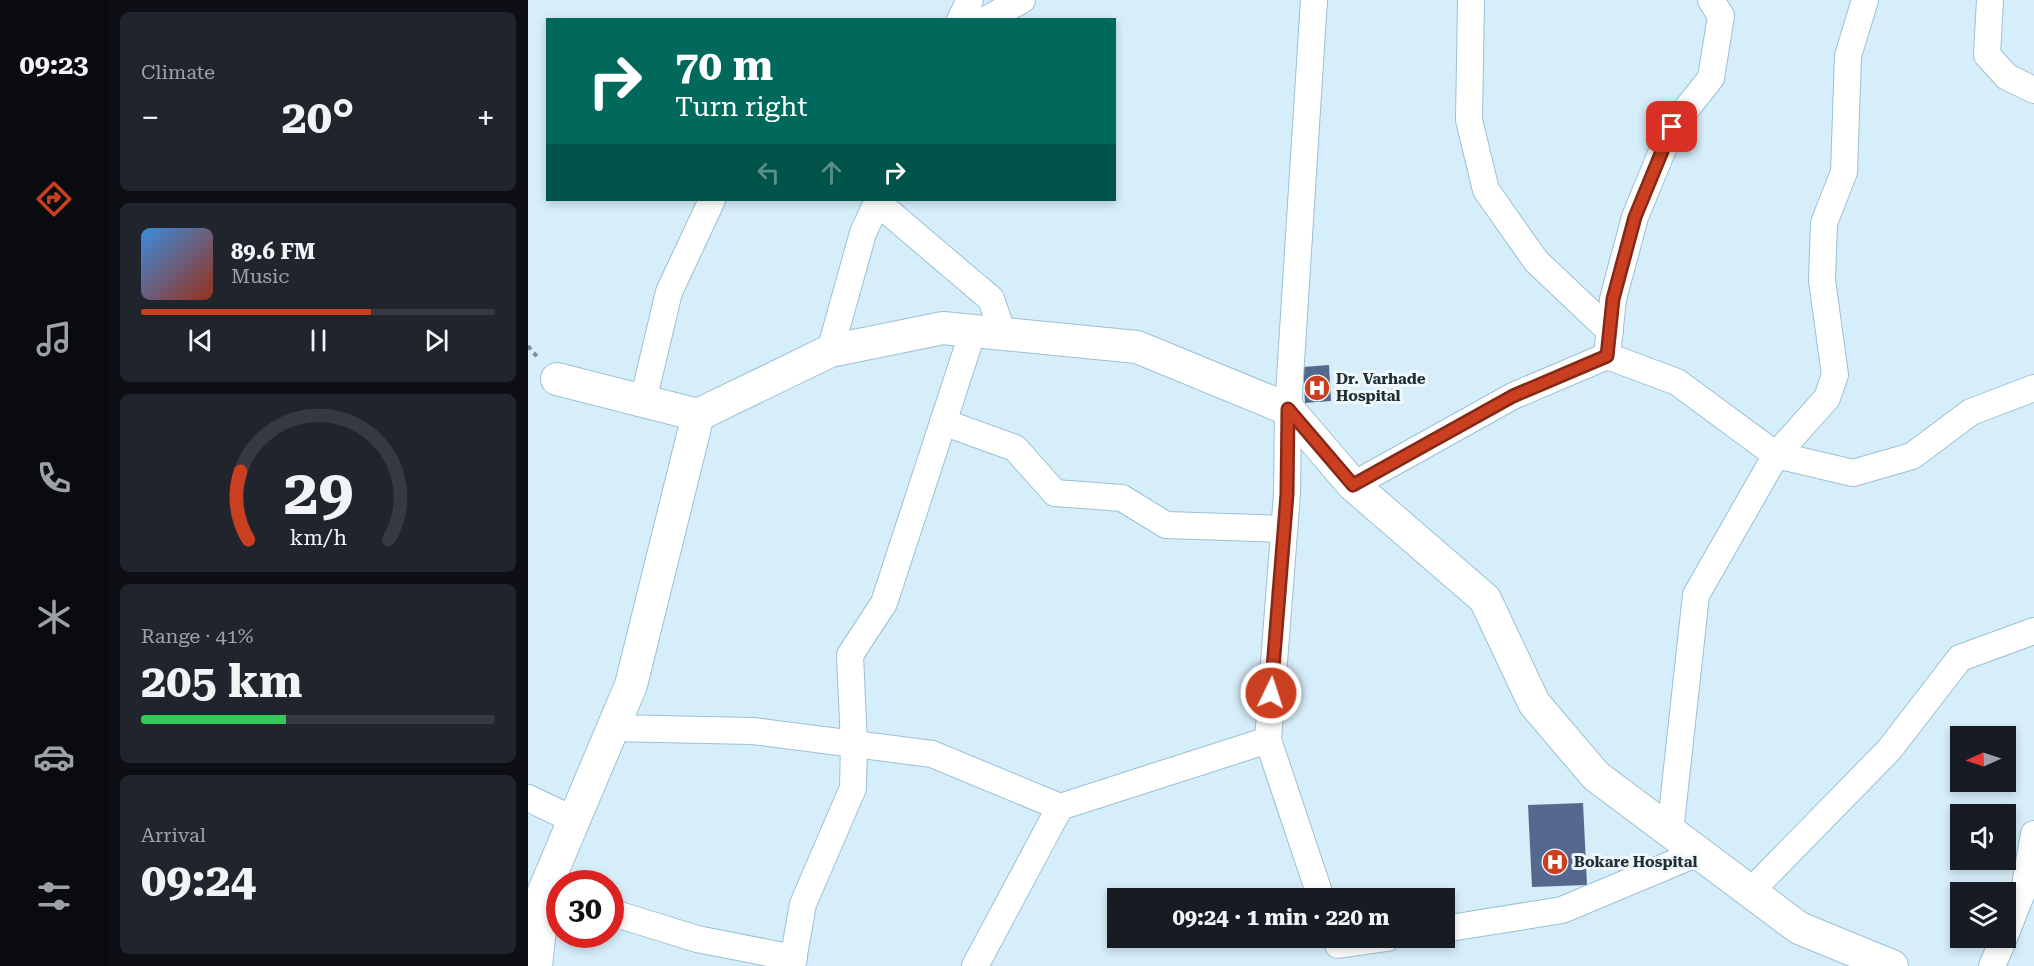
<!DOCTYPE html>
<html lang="en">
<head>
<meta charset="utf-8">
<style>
	body { margin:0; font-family:"Roboto Serif",serif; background:#20242c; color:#f1f3f6; height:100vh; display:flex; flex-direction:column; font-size:22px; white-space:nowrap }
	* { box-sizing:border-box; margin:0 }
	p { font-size:20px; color:#9ea1a6 }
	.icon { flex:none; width:33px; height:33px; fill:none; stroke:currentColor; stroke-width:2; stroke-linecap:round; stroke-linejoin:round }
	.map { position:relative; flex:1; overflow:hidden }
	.details { display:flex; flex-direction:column; gap:12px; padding:12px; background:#0d0f14; width:420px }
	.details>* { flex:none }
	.guide { position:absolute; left:18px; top:18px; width:570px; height:183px; border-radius:0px; box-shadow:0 3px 9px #0003; background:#00695c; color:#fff; overflow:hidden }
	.needle { width:39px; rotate:267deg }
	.tools { position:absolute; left:1422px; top:726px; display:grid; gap:12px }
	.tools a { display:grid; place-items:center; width:66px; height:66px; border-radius:0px; background:#171b24; box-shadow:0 3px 9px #0003; font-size:30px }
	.speed { position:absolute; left:18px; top:870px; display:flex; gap:12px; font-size:30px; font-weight:700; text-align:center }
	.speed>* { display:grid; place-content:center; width:78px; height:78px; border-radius:50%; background:#171b24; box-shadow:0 3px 9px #0003; line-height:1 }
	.speed .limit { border:9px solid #d22; background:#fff; color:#111 }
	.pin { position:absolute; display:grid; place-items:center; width:51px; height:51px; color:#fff; margin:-26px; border-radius:12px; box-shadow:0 3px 9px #0006 }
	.me { position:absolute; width:66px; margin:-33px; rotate:4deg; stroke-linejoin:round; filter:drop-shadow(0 0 4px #0008) }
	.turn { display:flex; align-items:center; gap:21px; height:126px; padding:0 30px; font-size:27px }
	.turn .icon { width:78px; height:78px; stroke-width:2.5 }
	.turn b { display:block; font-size:42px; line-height:51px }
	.lanes { display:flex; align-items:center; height:57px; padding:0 30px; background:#0003; justify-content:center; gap:30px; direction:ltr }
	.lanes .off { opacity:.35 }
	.big { font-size:45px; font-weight:700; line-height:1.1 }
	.details .card { flex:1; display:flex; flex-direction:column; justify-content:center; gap:9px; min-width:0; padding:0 21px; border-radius:9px; background:#20242c }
	.details .dial { align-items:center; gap:0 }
	.dial svg { height:156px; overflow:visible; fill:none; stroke:#363941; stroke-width:7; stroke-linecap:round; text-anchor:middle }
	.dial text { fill:#f1f3f6; stroke:none }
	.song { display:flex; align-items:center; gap:18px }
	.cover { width:72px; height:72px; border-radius:9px; background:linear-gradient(135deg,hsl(210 70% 55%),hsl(10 70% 35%)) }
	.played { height:6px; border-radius:3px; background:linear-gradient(90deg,#ca3f20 65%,#363941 65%) }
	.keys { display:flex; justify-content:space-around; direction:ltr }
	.heat { display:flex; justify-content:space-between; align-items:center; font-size:33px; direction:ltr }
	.charge { height:9px; border-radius:4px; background:linear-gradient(90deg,#34c759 41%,#363941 0) }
	.trip { position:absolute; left:579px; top:888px; width:348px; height:60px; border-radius:0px; background:#171b24; box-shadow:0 3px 9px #0003; font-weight:700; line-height:60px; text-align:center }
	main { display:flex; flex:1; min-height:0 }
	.menu { display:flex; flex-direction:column; width:108px; justify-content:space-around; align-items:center; background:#090b0e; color:#9ea1a6 }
	.menu .icon { width:42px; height:42px }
	.menu .active { color:#ca3f20 }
	.menu b { font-size:27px; color:#f1f3f6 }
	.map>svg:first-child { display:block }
	.building { fill:#55698f }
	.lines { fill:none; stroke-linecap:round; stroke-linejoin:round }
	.minor-casing { stroke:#9ac1d4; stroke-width:28 }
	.tertiary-casing { stroke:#9ac1d4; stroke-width:34 }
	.path { stroke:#7d919a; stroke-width:4; stroke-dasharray:4.5 4.5; stroke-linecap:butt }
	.minor { stroke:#fff; stroke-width:26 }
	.tertiary { stroke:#fff; stroke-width:32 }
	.route-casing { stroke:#832915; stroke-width:15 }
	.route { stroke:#ca3f20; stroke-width:10 }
	.labels { text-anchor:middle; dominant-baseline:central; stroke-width:6; stroke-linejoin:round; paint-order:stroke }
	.poi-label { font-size:15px; font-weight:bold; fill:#1f2f36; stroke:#f0f8fc; text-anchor:start }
</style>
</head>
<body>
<main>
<nav class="menu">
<b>09:23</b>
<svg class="icon active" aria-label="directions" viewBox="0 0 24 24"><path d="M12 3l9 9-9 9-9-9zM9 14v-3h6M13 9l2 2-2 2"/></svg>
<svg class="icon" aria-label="music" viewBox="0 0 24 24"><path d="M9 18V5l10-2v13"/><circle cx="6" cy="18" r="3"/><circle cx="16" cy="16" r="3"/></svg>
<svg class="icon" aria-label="phone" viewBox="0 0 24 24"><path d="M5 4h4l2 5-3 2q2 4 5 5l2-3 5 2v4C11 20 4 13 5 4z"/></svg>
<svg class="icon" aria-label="climate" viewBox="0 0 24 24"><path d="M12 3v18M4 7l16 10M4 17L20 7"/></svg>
<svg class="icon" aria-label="car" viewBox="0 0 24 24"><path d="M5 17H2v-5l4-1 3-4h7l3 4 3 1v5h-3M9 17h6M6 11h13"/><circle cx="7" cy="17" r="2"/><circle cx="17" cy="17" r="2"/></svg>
<svg class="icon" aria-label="filters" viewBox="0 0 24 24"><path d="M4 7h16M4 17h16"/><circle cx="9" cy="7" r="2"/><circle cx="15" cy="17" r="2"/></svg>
</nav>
<section class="details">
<div class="card"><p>Climate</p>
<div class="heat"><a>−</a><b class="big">20°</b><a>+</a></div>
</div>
<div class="card">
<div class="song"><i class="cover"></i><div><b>89.6 FM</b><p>Music</p></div></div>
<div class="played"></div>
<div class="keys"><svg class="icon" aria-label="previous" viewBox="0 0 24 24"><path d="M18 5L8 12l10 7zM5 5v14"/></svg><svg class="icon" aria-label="pause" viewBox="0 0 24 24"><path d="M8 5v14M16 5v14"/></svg><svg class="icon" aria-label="next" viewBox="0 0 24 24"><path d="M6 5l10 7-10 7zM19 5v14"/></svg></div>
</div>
<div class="card dial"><svg viewBox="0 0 100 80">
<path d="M14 69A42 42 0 1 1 86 69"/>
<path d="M14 69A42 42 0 0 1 10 34" stroke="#ca3f20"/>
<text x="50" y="56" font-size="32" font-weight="700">29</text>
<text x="50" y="72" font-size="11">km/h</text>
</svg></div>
<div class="card"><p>Range · 41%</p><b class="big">205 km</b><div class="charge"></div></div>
<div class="card"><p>Arrival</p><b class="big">09:24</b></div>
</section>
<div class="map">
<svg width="1506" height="966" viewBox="0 0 1506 966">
	<rect width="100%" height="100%" fill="#d6eefa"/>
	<!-- building -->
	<g class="building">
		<path d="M801 365 803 401 777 403 775 367Z"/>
		<path d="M1055 803 1059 885 1004 887 1000 805Z"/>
	</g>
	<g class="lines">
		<!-- minor casing -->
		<g class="minor-casing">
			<g id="minor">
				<path d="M786 0 760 409 759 494 740 740 793 898"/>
				<path d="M943 0 941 120 958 190 1008 261 1082 331"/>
				<path d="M1462 0 1459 55 1479 77 1506 90"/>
				<path d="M432 20 442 0"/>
				<path d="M457 20 494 0"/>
				<path d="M349 202 463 299 475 334"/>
				<path d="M302 351 335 233 350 200"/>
				<path d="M1079 356 1149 382 1248 455 1299 398 1307 375 1294 280 1296 223 1316 172 1320 56 1337 0"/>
				<path d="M115 401 141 292 184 200"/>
				<path d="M415 422 487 448 527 493 594 498 638 525 756 529"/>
				<path d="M825 485 985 396 1079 356 1085 299 1107 217 1144 127 1183 78 1193 16 1183 0"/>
				<path d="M84 728 225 731 404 754 532 807 740 740"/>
				<path d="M0 798 46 820"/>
				<path d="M1142 832 1168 595 1248 455 1325 473 1384 456 1443 412 1506 388"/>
				<path d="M1222 892 1361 750 1432 658 1506 631"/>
				<path d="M82 912 169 939 266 958"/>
				<path d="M916 929 1034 910 1170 853"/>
				<path d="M1478 933 1497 885 1506 834"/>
				<path d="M810 945 859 938"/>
				<path d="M264 966 275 904 325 788 326 744 322 655 356 603 445 331"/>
				<path d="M447 966 532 807"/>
				<path d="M1464 966 1476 938"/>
			</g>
		</g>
		<!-- tertiary casing -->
		<g class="tertiary-casing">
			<g id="tertiary">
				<path d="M29 379 170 415 302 351 415 328 609 347 760 409 825 485 957 599 1006 703 1068 776 1271 928 1364 966"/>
				<path d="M8 966 16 891 103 685 170 415"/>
			</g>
		</g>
		<!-- path -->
		<path class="path" d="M0 346 11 359"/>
		<!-- minor -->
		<use href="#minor" class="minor"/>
		<!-- tertiary -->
		<use href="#tertiary" class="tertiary"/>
	</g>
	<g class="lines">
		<!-- route casing -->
		<g class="route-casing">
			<path id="route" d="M743 693 759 494 760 409 825 485 985 396 1079 356 1085 299 1107 217 1144 127"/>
		</g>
		<!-- route -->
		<use href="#route" class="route"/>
	</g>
	<!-- icons -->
	<defs>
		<g id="hospital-disc" transform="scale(1.35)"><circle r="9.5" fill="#ca3f20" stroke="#f0f8fc"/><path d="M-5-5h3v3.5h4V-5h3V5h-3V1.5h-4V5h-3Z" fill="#fff"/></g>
	</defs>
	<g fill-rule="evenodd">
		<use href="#hospital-disc" x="789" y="388"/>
		<use href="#hospital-disc" x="1027" y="862"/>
	</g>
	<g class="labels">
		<!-- poi labels -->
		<g class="poi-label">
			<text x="808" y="379">Dr. Varhade<tspan x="808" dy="17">Hospital</tspan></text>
			<text x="1046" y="862">Bokare Hospital</text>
		</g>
	</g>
</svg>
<div class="tools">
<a><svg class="needle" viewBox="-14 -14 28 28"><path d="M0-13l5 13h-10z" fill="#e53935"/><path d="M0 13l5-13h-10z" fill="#9ea1a6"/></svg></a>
<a><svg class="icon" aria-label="sound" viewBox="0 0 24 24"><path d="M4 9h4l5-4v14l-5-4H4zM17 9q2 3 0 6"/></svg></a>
<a><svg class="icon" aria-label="layers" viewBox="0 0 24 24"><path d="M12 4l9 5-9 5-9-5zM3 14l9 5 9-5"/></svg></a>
</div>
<div class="speed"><div class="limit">30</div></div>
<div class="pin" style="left:1144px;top:127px;background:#d93025"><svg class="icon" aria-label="arrive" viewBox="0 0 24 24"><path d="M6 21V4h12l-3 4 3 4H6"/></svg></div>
<svg class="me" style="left:743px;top:693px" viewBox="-20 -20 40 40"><circle r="17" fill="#ca3f20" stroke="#fff" stroke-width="3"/><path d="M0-11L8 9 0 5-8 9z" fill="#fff"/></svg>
<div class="trip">09:24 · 1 min · 220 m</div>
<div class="guide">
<div class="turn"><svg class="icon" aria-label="right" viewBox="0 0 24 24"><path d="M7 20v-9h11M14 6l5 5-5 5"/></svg><div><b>70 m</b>Turn right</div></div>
<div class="lanes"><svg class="icon off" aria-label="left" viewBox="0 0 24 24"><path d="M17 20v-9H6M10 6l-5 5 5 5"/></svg><svg class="icon off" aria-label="ahead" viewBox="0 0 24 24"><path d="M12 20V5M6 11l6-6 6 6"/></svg><svg class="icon" aria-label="right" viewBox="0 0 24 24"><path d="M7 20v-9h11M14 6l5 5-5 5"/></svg></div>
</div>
</div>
</main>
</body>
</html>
